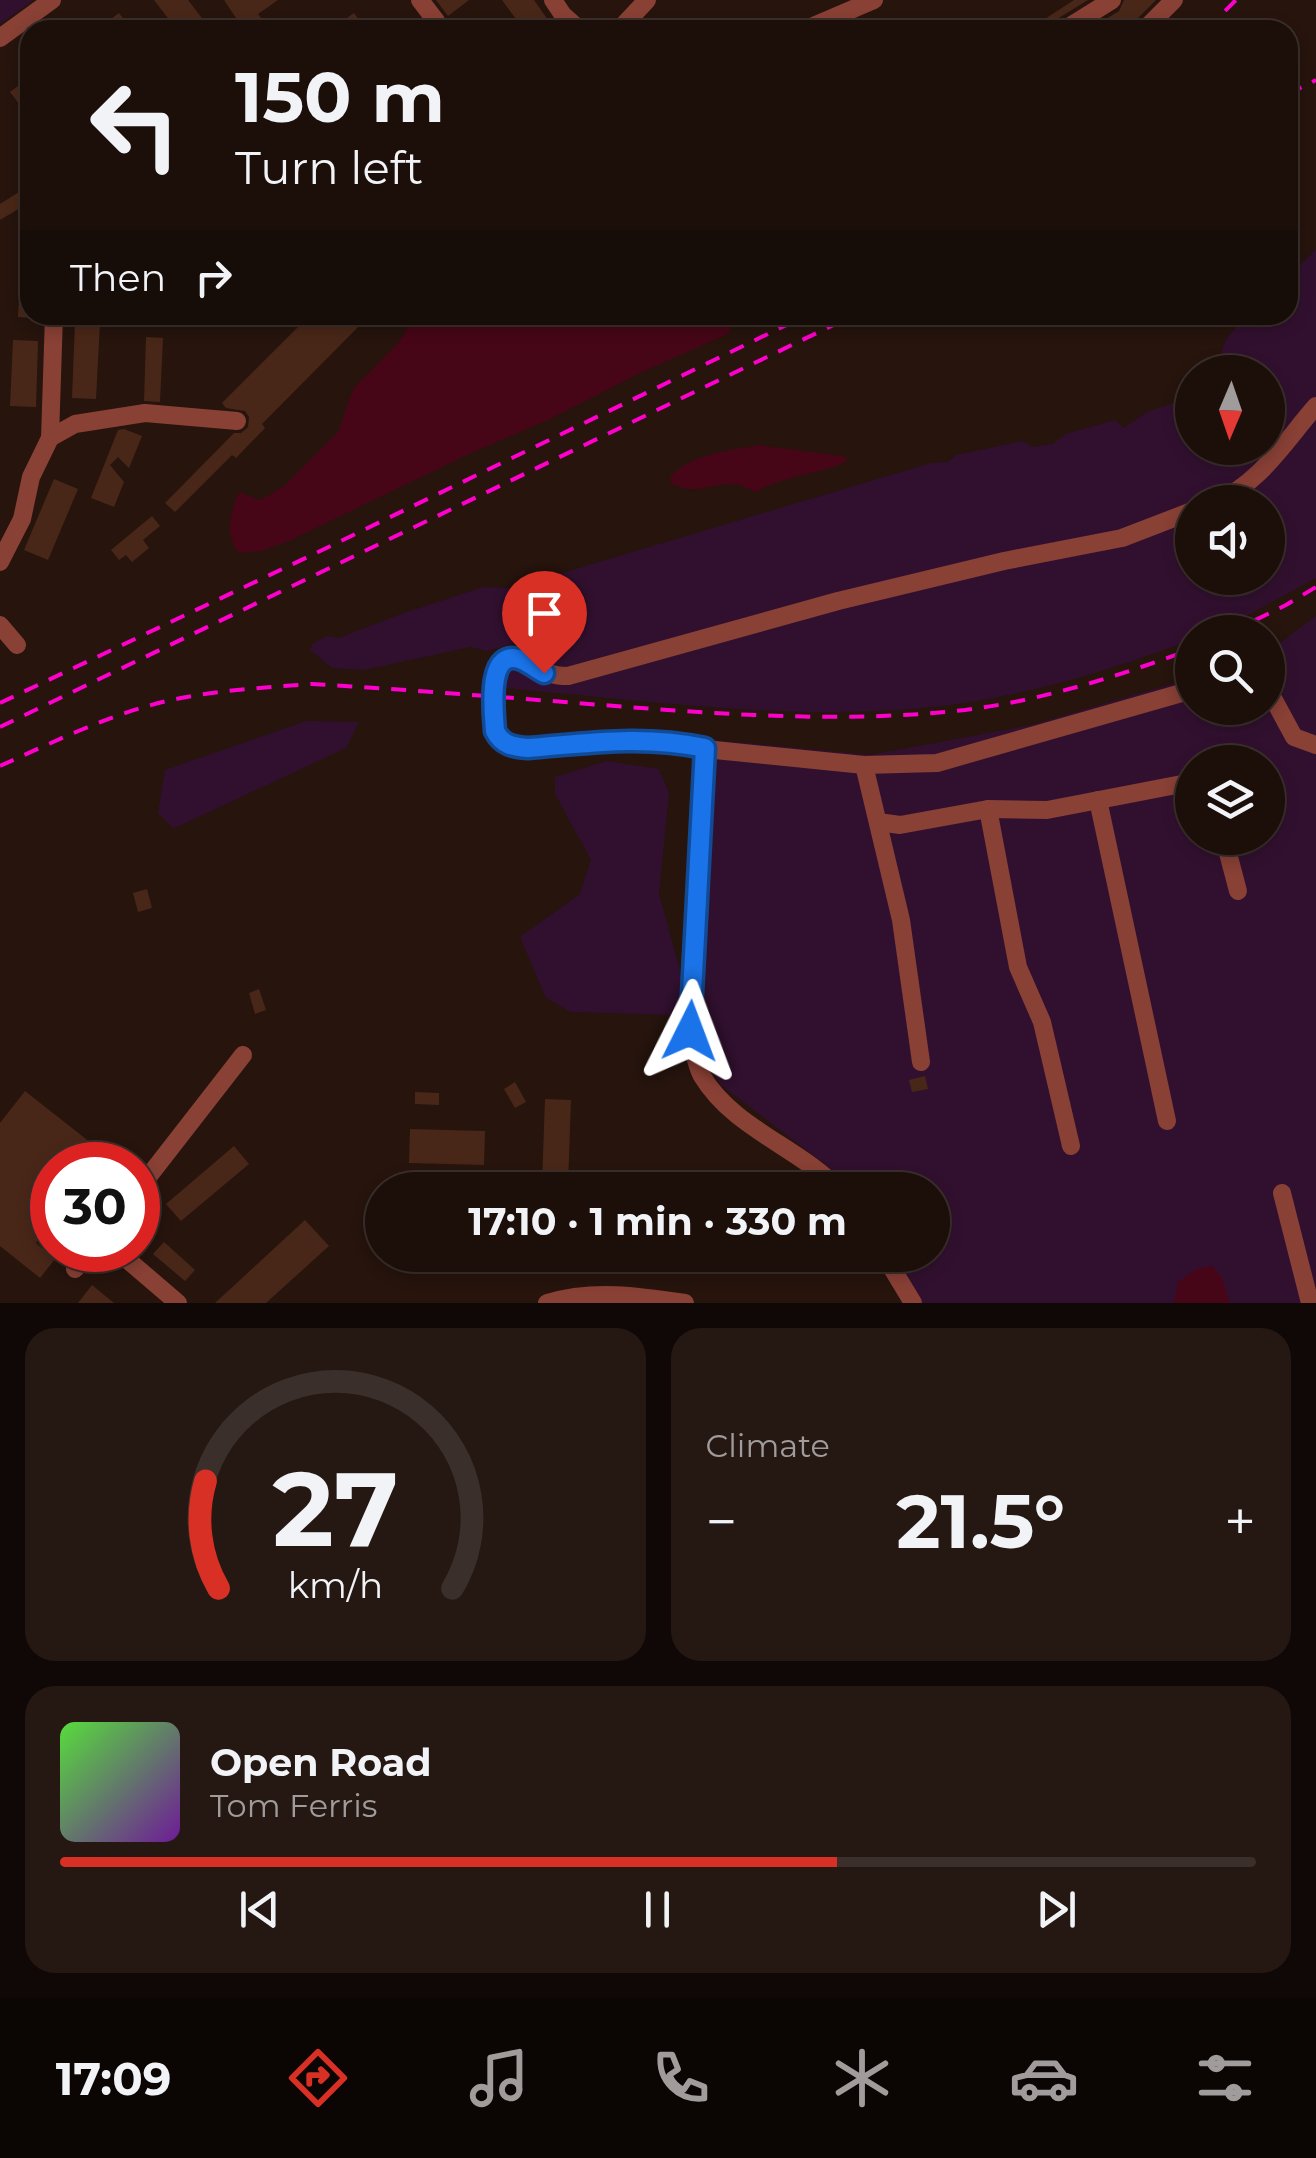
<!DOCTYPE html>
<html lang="en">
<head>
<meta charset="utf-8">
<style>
	body { margin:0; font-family:Montserrat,sans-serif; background:#251813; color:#f1f3f6; height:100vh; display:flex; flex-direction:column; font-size:38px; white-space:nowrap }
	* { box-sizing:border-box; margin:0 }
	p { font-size:32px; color:#a09c9c }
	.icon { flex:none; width:55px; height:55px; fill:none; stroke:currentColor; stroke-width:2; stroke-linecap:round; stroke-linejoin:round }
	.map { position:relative; height:1303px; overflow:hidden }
	.panel { display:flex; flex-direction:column; gap:25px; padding:25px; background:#0f0806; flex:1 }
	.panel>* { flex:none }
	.hud { position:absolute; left:20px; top:20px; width:1278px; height:305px; border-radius:30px; box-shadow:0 5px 15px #0003,0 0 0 2px #3a2f2b; background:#1c0f0a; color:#f1f3f6; overflow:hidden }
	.needle { width:65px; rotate:182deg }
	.tools { position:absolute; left:1175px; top:355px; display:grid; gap:20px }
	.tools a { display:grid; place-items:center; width:110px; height:110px; border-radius:50%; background:#1c0f0a; box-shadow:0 5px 15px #0003,0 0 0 2px #3a2f2b; font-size:50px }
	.speed { position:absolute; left:30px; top:1142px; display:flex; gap:20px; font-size:50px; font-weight:700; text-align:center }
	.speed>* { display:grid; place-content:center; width:130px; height:130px; border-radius:50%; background:#1c0f0a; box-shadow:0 5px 15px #0003,0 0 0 2px #3a2f2b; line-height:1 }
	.speed .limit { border:15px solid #d22; background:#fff; color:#111 }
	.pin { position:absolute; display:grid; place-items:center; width:85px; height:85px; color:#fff; margin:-102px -42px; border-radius:50% 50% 50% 0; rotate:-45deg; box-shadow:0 0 10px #0007 }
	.pin .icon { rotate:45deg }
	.me { position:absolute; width:110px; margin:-55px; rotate:3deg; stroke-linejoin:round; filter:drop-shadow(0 0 8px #0008) }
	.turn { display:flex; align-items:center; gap:35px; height:210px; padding:0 50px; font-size:45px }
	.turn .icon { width:130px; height:130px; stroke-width:2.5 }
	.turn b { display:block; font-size:70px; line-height:85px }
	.then { display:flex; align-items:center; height:95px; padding:0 50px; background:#0003; gap:20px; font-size:38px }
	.big { font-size:75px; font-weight:700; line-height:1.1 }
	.panel .card { flex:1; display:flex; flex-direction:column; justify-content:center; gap:15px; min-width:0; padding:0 35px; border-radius:30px; background:#251813 }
	.panel .dial { align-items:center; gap:0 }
	.dial svg { height:260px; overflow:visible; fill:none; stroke:#3a2f2b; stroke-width:7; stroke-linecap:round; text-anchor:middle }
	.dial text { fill:#f1f3f6; stroke:none }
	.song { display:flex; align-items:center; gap:30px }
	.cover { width:120px; height:120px; border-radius:15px; background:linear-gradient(135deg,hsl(110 70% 55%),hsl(280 70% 35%)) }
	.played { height:10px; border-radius:5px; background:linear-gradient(90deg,#d93025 65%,#3a2f2b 65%) }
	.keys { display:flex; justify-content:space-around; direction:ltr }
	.heat { display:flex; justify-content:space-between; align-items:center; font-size:55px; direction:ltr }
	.panel .tiles { flex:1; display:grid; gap:25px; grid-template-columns:1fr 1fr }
	.card:last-child { grid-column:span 2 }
	.trip { position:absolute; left:365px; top:1172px; width:585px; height:100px; border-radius:50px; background:#1c0f0a; box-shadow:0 5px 15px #0003,0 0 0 2px #3a2f2b; font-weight:700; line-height:100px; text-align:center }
	.tab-bar { display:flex; height:160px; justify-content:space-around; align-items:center; background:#0b0604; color:#a09c9c }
	.tab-bar .icon { width:70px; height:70px }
	.tab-bar .selected { color:#d93025 }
	.tab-bar b { font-size:45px; color:#f1f3f6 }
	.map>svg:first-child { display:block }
	.green { fill:#31102f; fill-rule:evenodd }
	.water { fill:#460617 }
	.building { fill:#492718 }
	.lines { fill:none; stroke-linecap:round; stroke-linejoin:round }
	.minor { stroke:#894035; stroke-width:18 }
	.rail { stroke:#fe00cb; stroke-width:4; stroke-dasharray:15 12; stroke-linecap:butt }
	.route-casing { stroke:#114b97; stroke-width:25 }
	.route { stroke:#1a73e8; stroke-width:18 }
</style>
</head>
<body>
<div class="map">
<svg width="1316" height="1303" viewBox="0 0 1316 1303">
	<rect width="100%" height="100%" fill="#26140d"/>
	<!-- green -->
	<g class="green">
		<path d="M0 0H33L0 24Z"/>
		<path d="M1316 249V578L1222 629 1212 632H1192V640C1118 667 1043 691 964 703 816 725 653 701 505 688L520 641 487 651 470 647 364 670 332 668 310 650 312 644 327 636 339 638 401 614 483 587 512 588 931 463 948 462 956 455 1023 441 1032 447 1052 444 1066 434 1115 420 1124 428 1147 412 1174 403 1185 388V382L1192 373V448H1268V372H1193L1198 367C1226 362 1216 361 1226 340 1231 331 1243 322 1250 315H1288V278ZM1192 502H1268V578H1192Z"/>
		<path d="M1316 616V1303H922L896 1255H932V1190H855L835 1172 721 1085 709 1067 697 1025 700 924 714 740 870 755 1031 725 1192 678V708H1268V652ZM1192 762H1268V838H1192Z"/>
		<path d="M306 721 359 722 346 748 179 826 173 828 158 813 165 770Z"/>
		<path d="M607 761 659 769 669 793 659 893 683 983 677 1015 571 1012 546 998 520 937 580 894 591 860 555 794V777Z"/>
	</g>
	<!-- water -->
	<g class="water">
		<path d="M417 315H736L728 334 640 373 548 420 469 454 289 541 261 551 239 553C224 534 230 514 239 492L260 500 284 486 338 432 353 389 397 344Z"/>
		<path d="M759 445 842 456 846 457 847 461C817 476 784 475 756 492 750 490 745 487 740 485 717 479 698 499 671 483L670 477C692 453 728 451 759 445Z"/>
		<path d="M1213 1266 1222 1278 1230 1303H1174L1178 1282 1196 1269Z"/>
	</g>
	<!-- building -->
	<g class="building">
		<path d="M154 0H188L211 30H177Z"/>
		<path d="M224 0H278L258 14 270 30H244Z"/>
		<path d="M436 0H469L448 16Z"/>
		<path d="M502 0H534L555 30H524Z"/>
		<path d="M1074 0H1088L1057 19 1052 30H1028Z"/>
		<path d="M1124 0H1156L1135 21 1132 30H1088L1119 11Z"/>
		<path d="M119 13 132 30H96Z"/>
		<path d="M354 13 366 30H330Z"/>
		<path d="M30 77V118L10 92Z"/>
		<path d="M22 190 30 202 0 220V204Z"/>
		<path d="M22 235H30V318L18 317Z"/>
		<path d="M310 315H370L262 424 265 428 236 458 232 455 175 512 165 503 234 433H241L248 427 249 417 245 411 226 408 222 403Z"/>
		<path d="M75 321 100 322 96 399 72 398Z"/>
		<path d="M146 337 163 338 160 402 144 401Z"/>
		<path d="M13 340 38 341 36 407 10 406Z"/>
		<path d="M124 429 142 436 129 468 118 457 110 465 124 482 114 507 91 498 118 430Z"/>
		<path d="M54 479 78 489 48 560 24 550Z"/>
		<path d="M152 516 160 526 143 540 149 548 132 562 126 555 119 560 111 550Z"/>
		<path d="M147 889 152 908 138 912 133 893Z"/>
		<path d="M259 989 266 1010 255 1014 249 993Z"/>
		<path d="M925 1076 928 1089 912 1092 909 1080Z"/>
		<path d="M515 1082 526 1102 515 1108 504 1089Z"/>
		<path d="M25 1091 119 1165H52V1222L36 1243 55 1259 40 1278 0 1246V1123Z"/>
		<path d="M415 1092 439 1093V1105L415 1104Z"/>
		<path d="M545 1099 571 1100 568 1185 542 1184Z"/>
		<path d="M410 1129 485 1131 484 1165 409 1163Z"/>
		<path d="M234 1146 249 1164 181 1221 166 1204Z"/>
		<path d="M305 1220 329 1246 266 1303H215Z"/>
		<path d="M164 1242 195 1270 185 1281 153 1254Z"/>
		<path d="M92 1285 114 1303H78Z"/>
	</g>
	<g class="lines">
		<!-- minor -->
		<g class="minor">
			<path d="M420 0 436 21 425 30"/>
			<path d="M553 0 563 15 580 30"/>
			<path d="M619 30 647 0"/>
			<path d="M804 30 874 0"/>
			<path d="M1064 30 1112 0"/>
			<path d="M1144 30 1174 0"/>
			<path d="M0 38 52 0"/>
			<path d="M50 438 54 315"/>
			<path d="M1215 502C1258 486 1286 440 1316 406"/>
			<path d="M1192 511 1122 538 1004 561 838 601 568 676C544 676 542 667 522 660 485 646 494 713 495 731L498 738 514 747 645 740 672 741 705 749 864 765 937 763 1192 690"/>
			<path d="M0 562 22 519 31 477 50 438 75 424 145 413 237 421"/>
			<path d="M0 625 17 645"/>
			<path d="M1268 689 1294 737 1316 745"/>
			<path d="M705 749 690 1031C693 1045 695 1064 702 1076 734 1129 799 1147 839 1190"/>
			<path d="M864 765 901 920 921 1062"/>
			<path d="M1098 800 1167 1121"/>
			<path d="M988 809 1047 810 1192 782"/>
			<path d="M878 822 900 825 988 809 1018 967 1042 1022 1071 1146"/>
			<path d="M1224 838 1238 891"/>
			<path d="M138 1190 243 1055"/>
			<path d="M1282 1193 1310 1303"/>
			<path d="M116 1250 178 1303"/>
			<path d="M884 1255 913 1303"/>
			<path d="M75 1269 90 1250"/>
			<path d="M547 1303C593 1289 639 1296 685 1303"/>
		</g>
		<!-- rail -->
		<g class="rail">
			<path d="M1206 30 1236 0"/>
			<path d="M1288 94 1316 80"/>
			<path d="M1231 632 1286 605 1316 587"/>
			<path d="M0 703 314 554 807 315"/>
			<path d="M0 727 854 315"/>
			<path d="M0 766C58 740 118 710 181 698 224 690 268 687 312 684 413 690 514 698 615 706 732 715 849 723 965 710 1044 700 1119 676 1192 649"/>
		</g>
	</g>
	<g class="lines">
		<!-- route casing -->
		<g class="route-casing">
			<path id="route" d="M544 673C537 669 529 663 522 660 485 646 494 713 495 731 502 745 513 747 528 748 590 743 643 735 705 748L690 1031"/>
		</g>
		<!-- route -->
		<use href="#route" class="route"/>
	</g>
</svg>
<div class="tools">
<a><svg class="needle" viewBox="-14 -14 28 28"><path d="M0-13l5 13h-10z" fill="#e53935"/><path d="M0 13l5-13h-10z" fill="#a09c9c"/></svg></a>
<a><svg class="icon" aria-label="sound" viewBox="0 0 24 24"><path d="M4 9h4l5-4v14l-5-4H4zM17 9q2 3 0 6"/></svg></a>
<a><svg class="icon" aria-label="search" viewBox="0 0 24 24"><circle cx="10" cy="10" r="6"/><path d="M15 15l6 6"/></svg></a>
<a><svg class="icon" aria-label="layers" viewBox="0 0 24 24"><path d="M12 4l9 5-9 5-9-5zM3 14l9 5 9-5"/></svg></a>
</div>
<div class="speed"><div class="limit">30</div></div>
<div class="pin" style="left:544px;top:673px;background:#d93025"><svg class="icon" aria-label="arrive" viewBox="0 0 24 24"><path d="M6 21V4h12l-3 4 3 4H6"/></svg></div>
<svg class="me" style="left:690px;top:1031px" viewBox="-20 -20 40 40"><path d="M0-17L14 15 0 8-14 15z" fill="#1a73e8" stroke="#fff" stroke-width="4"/></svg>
<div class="trip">17:10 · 1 min · 330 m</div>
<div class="hud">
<div class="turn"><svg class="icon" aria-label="left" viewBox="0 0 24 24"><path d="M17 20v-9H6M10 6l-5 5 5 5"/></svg><div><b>150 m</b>Turn left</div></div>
<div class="then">Then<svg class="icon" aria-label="right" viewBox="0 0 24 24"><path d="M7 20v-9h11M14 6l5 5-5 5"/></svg></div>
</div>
</div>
<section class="panel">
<div class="tiles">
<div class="card dial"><svg viewBox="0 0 100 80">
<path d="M14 69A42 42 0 1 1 86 69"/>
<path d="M14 69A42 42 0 0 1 10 36" stroke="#d93025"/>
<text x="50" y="56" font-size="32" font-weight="700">27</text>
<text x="50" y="72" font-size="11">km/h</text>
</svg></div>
<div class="card"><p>Climate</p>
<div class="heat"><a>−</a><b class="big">21.5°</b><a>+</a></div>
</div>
<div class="card">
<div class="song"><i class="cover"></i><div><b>Open Road</b><p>Tom Ferris</p></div></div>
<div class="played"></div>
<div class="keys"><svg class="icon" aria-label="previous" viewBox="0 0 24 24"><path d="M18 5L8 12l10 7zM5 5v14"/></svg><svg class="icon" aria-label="pause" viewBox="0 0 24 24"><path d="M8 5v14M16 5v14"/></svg><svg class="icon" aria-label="next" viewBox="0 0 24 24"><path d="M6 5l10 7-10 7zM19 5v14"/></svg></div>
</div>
</div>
</section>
<nav class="tab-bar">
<b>17:09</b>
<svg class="icon selected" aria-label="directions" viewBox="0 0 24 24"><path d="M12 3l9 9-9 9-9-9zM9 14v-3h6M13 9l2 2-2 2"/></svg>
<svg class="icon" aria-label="music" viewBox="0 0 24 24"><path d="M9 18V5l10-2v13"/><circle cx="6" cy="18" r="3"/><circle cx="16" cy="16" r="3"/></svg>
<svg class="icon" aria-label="phone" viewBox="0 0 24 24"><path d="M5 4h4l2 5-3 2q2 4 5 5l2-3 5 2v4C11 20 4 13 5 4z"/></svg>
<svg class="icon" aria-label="climate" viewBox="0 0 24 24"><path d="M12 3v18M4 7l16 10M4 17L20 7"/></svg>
<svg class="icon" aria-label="car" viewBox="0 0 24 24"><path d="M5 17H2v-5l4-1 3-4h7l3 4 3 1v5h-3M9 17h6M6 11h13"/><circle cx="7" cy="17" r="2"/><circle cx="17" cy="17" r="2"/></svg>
<svg class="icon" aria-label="filters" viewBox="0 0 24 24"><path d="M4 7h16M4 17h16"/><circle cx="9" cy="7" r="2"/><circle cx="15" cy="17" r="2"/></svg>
</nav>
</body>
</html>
